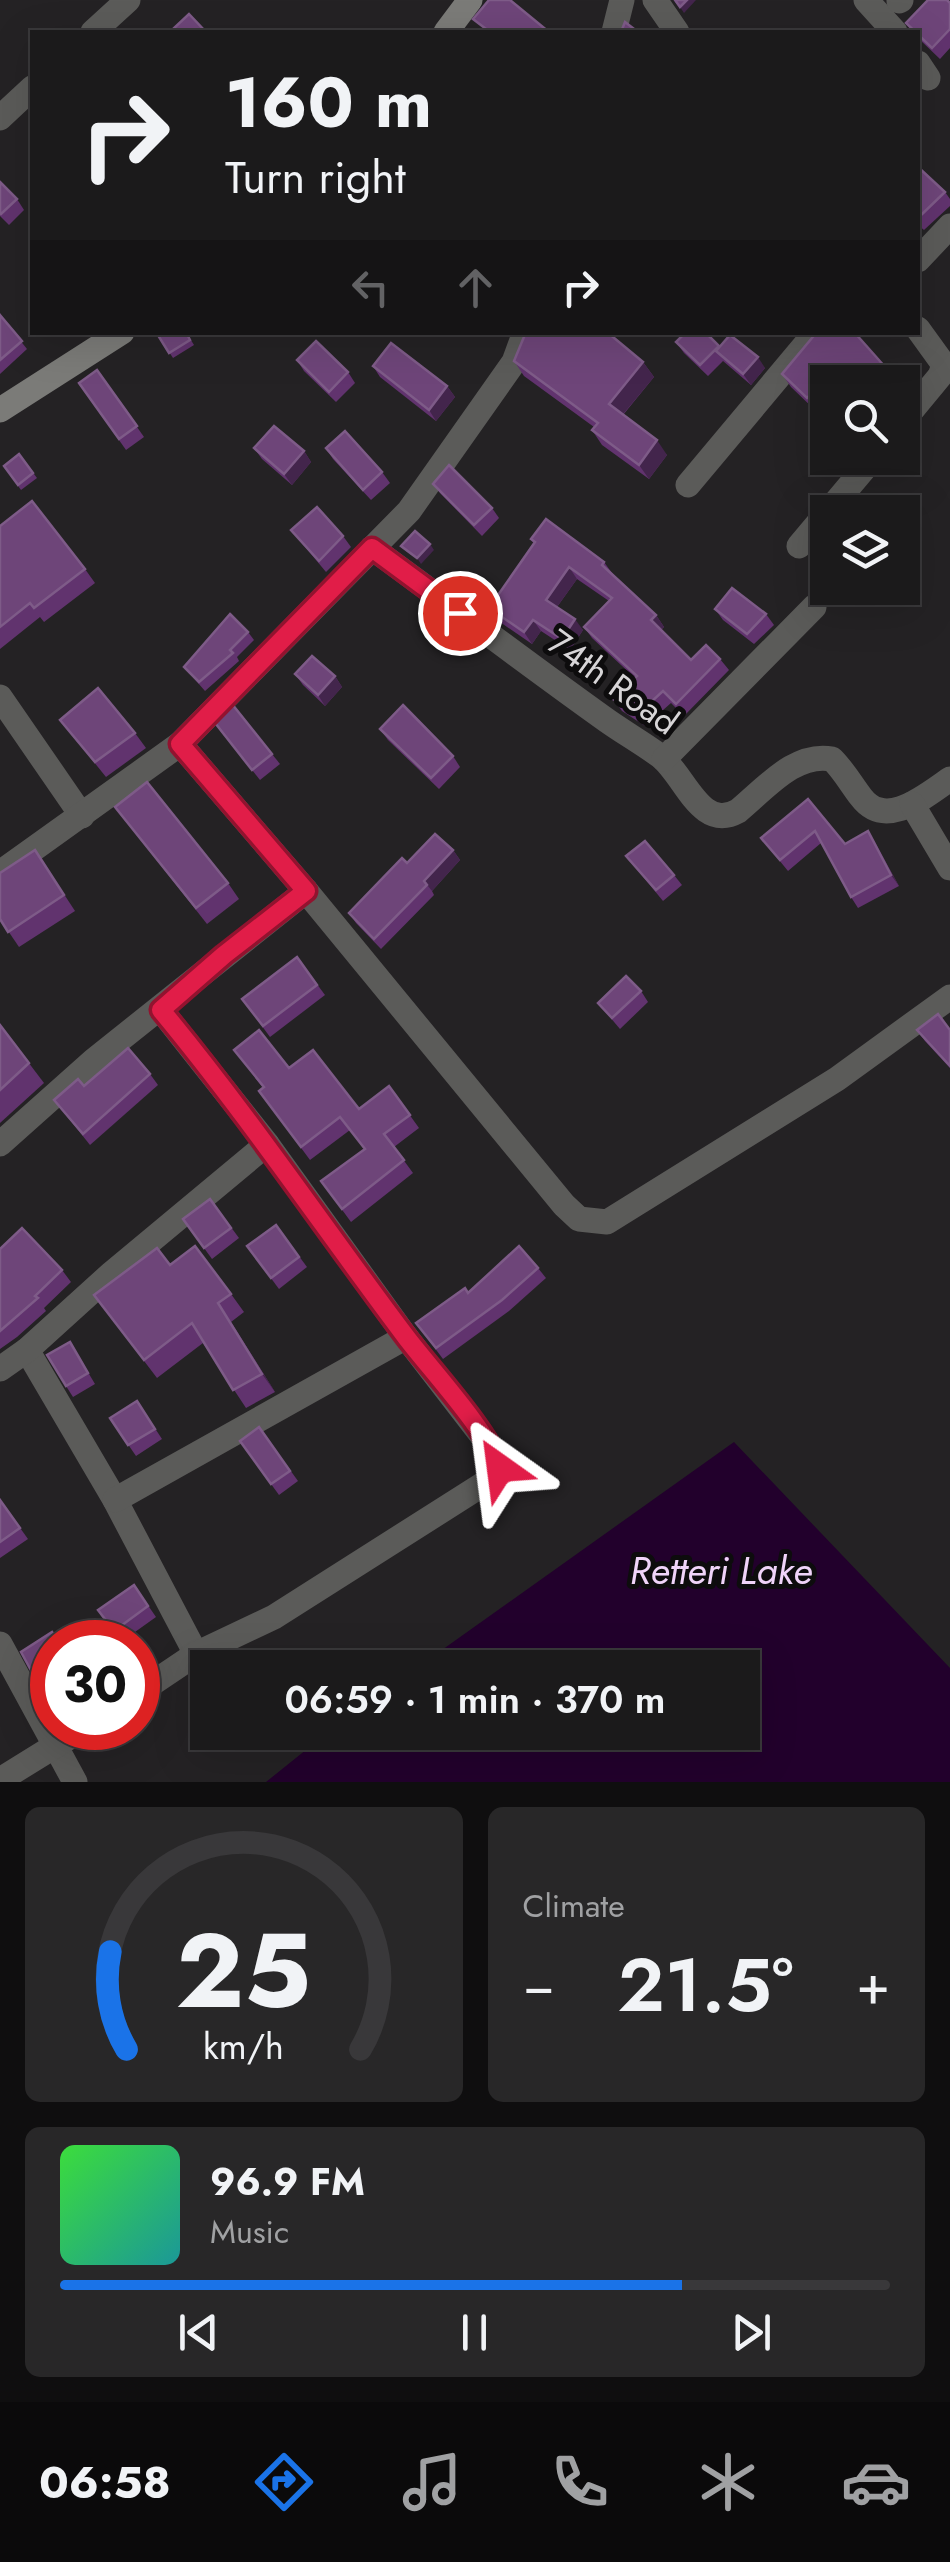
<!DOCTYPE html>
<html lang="en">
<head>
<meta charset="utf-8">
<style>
	body { margin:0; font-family:Jost,sans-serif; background:#282728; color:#f1f3f6; height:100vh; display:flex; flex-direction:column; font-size:38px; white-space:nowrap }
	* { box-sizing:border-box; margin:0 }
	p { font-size:32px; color:#a0a1a3 }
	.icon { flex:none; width:55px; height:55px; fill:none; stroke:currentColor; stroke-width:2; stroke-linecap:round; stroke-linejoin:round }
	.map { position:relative; height:1782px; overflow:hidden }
	.sheet { display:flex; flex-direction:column; gap:25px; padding:25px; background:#0f0e0f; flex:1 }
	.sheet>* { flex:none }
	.banner { position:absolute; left:30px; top:30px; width:890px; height:305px; border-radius:0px; box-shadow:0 10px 40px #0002,0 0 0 2px #39383a; background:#1b1a1b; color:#f1f3f6; overflow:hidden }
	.controls { position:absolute; left:810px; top:365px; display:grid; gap:20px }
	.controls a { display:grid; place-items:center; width:110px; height:110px; border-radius:0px; background:#1b1a1b; box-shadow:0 10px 40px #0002,0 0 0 2px #39383a; font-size:50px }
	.speed { position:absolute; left:30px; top:1620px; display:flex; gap:20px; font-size:50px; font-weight:700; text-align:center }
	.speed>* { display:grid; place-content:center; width:130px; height:130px; border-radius:50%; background:#1b1a1b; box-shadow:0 10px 40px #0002,0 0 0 2px #39383a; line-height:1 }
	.speed .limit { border:15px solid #d22; background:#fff; color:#111 }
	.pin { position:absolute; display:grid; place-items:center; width:85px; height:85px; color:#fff; margin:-42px; border:5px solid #fff; border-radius:50%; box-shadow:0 2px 10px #0007 }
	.me { position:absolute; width:110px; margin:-55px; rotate:329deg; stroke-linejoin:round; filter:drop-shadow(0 0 8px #0008) }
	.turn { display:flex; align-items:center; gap:35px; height:210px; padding:0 30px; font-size:45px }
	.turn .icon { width:130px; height:130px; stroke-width:2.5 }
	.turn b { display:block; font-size:70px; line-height:85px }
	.lanes { display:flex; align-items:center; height:95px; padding:0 30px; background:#0003; justify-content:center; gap:50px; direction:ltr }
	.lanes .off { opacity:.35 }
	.big { font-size:75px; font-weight:600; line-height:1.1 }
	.sheet .widget { flex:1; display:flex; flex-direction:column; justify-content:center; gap:15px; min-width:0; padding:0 35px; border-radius:15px; background:#282728 }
	.sheet .dial { align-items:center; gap:0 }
	.dial svg { height:260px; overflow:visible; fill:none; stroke:#39383a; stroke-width:7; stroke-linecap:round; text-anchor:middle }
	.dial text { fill:#f1f3f6; stroke:none }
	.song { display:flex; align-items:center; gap:30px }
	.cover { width:120px; height:120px; border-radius:15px; background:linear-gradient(135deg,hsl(120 70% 55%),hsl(180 70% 35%)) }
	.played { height:10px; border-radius:5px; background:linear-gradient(90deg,#1a73e8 75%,#39383a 75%) }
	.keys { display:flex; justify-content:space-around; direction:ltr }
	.heat { display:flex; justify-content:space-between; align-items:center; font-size:55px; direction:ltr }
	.sheet .tiles { flex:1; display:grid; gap:25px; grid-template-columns:1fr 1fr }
	.widget:last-child { grid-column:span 2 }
	.trip { position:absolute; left:190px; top:1650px; width:570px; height:100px; border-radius:0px; background:#1b1a1b; box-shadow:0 10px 40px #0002,0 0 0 2px #39383a; font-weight:600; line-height:100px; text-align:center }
	.dock { display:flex; height:160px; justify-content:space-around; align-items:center; background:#0b0a0b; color:#a0a1a3 }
	.dock .icon { width:70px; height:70px }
	.dock .selected { color:#1a73e8 }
	.dock b { font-size:45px; color:#f1f3f6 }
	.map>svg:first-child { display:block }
	.water { fill:#22002c }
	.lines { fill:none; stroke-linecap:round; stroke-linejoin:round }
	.street { stroke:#5b5b59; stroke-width:25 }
	.secondary { stroke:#7b7b78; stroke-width:25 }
	.wall { fill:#61336e }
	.shaded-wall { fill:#43254c }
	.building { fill:#6e4579; stroke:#7e5b88; stroke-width:2.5 }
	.route-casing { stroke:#92132f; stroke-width:25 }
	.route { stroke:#e11d48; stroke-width:18 }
	.labels { text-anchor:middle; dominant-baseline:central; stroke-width:10; stroke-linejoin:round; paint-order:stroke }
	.street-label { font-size:35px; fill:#d7d5d7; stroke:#0d0c0d }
	.water-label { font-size:38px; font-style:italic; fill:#f0d4f9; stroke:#0d0c0d }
</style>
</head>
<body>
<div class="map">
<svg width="950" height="1782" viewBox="0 0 950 1782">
	<rect width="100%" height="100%" fill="#242224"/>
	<!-- water -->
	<path class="water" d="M734 1442 950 1668V1782H266L327 1733 742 1732V1668L418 1667Z"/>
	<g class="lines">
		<!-- street -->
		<g class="street">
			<path d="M655 0 677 32"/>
			<path d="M866 0 895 32"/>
			<path d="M899 1 901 0"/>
			<path d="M93 32 128 0"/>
			<path d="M614 32 622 0"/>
			<path d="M918 63 928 78"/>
			<path d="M0 118 32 88"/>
			<path d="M918 260 950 226"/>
			<path d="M902 422 940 376 944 365 918 329"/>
			<path d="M688 485 816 332"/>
			<path d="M799 546 873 458"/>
			<path d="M372 548C449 604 525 662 602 717 621 731 641 742 660 756 685 775 700 832 738 811 766 788 795 752 832 759 844 771 851 784 861 797 886 830 925 796 950 779"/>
			<path d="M0 697 82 816"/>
			<path d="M180 744 409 511 514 362 525 332"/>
			<path d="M664 759 814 607"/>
			<path d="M912 804 950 868"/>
			<path d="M0 873 180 744 306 891 93 1061 0 1144"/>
			<path d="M306 891 564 1205 579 1219 607 1222 837 1079 950 997"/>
			<path d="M27 1350 115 1500 196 1654"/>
			<path d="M0 1369 27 1350 112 1273 267 1144 161 1010"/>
			<path d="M115 1500 406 1337"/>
			<path d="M0 1644 75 1782"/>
			<path d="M138 1693 196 1654 274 1617 496 1476 500 1468 487 1442 406 1337 267 1144"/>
			<path d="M0 1780 84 1728"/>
		</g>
		<!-- secondary -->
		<g class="secondary">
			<path d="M446 32 470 0"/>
			<path d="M0 410 122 332"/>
		</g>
	</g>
	<!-- wall -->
	<g class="wall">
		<path d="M950 3V48L940 59 918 38V32H913L906 23Z"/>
		<path d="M918 167 945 192 950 199V206L924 230 918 225Z"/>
		<path d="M0 182 17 199 24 210 9 225 0 216Z"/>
		<path d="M0 315 27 349 0 374Z"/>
		<path d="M156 332H186L194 345 173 358Z"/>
		<path d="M705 332 720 347 765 368 751 385 723 361 708 376 684 353 676 342Z"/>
		<path d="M817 332 894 377 898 382H844L843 381 828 382V398L816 411 791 387 782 374Z"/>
		<path d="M297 360 348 372 355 383 336 402 304 371Z"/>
		<path d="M514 361 643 362 654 377 623 415 667 455 649 479 602 445 592 430 594 427 524 376Z"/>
		<path d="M373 366 447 386 455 397 436 421 380 377Z"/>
		<path d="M97 370 144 437 126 450 79 383Z"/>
		<path d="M254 448 304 451 311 462 292 485 262 459Z"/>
		<path d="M326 448 382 472 390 483 371 500 333 459Z"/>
		<path d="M19 454 37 478 21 490 4 466Z"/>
		<path d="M433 484 492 508 499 518 482 536 441 494Z"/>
		<path d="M0 526 85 569 95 583 44 622 40 617 0 649Z"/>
		<path d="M291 530 343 536 351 547 326 572Z"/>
		<path d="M531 539 604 562 612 573 656 615 664 627 661 630 691 660 720 659 729 670 684 716 671 703 645 726 622 711 613 699 635 678 592 638 584 627 609 601 577 579 557 607 583 630 570 650 541 631 532 644 497 620 489 608 534 544Z"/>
		<path d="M715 609 766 614 774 625 754 644 723 620Z"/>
		<path d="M248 632 254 640 237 657 239 661 205 691 184 667Z"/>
		<path d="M295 674 335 676 342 687 325 706 303 685Z"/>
		<path d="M212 719 272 754 280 764 260 780Z"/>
		<path d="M60 720 135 733 146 748 106 777Z"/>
		<path d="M380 729 453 756 460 767 439 789 388 740Z"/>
		<path d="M808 799 845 844 868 831 899 886 858 908 851 897 821 843 788 871 761 838Z"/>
		<path d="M115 807 228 883 239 899 207 924Z"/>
		<path d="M35 850 75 911 19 947 0 919Z"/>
		<path d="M453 850 460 860 432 891 434 895 381 949 356 923 349 913 407 863Z"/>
		<path d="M626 856 674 875 682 885 663 901Z"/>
		<path d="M297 957 325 995 270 1037 242 999Z"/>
		<path d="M641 991 648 1002 620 1029 598 1003Z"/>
		<path d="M0 1025 44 1083 0 1123Z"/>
		<path d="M917 1030H950V1068L925 1041Z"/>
		<path d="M234 1050 289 1068 359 1109 389 1086 419 1128 394 1147 413 1173 351 1222 321 1181 364 1149 350 1130 310 1160 259 1091 263 1088Z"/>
		<path d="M150 1074 158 1085 90 1145 54 1100 84 1086Z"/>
		<path d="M210 1199 239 1238 212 1259 183 1219Z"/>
		<path d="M276 1225 307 1267 279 1289 247 1246Z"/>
		<path d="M0 1249 62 1270 71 1282 44 1308 46 1311 17 1337 0 1349Z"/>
		<path d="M170 1265 231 1294 244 1312 231 1322 275 1392 246 1408 203 1343 157 1378 94 1295Z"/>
		<path d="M538 1268 546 1278 509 1311 443 1359 416 1323 468 1293Z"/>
		<path d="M70 1342 95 1384 73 1397 66 1386Z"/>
		<path d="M137 1401 162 1439 136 1456 110 1418Z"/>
		<path d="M259 1427 298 1481 279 1495 240 1441Z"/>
		<path d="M0 1500 28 1539 0 1558Z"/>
		<path d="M134 1585 156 1617 121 1642 98 1610Z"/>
		<path d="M52 1642V1677L40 1684 33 1674Z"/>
	</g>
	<!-- shaded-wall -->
	<g class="shaded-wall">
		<path d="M687 0H696L684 13 680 7Z"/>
		<path d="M758 357 765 368 751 385 743 374Z"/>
		<path d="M643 362 654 377 619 419 609 404Z"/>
		<path d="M834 368 843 381 842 382H828V398L816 411 807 398Z"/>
		<path d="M447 386 455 397 436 421 429 410Z"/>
		<path d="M657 440 667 455 649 479 639 465Z"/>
		<path d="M304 451 311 462 292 485 284 474Z"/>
		<path d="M430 544 434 550 421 564 417 558Z"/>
		<path d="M569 567 577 579 554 611 546 600Z"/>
		<path d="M656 615 664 627 659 632 651 620Z"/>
		<path d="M575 619 583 630 570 650 562 639Z"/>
		<path d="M533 620 541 631 532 644 524 632Z"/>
		<path d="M335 676 342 687 325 706 318 695Z"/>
		<path d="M868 831 875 842 899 886 891 875Z"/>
		<path d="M453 850 460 860 432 891 424 881Z"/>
		<path d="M218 1303 231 1322 275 1392 262 1374Z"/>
	</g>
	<!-- building -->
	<g class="building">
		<path d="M489 0H510L549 32H490L473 19Z"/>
		<path d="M675 0H687L680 7Z"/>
		<path d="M928 0H947L950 3V29L932 48 906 23Z"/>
		<path d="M189 14 205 31 204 32H176L173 29Z"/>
		<path d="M625 22 638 32H621Z"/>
		<path d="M918 167 945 192 918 218Z"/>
		<path d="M0 182 17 199 1 214 0 213Z"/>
		<path d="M0 315 22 341 0 360Z"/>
		<path d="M156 332H186L190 340 169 353Z"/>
		<path d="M526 332H607L643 362 609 404 657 440 639 465 592 430 598 423 514 361Z"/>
		<path d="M686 332H705L719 346 700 365 676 342Z"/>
		<path d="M817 332H854L894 377 888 382H848L834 368 807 398 782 374Z"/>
		<path d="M730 335 758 357 743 374 716 351Z"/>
		<path d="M316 341 348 372 329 392 297 360Z"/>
		<path d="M391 343 447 386 429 410 373 366Z"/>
		<path d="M97 370 137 426 119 439 79 383Z"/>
		<path d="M274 426 304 451 284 474 254 448Z"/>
		<path d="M345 431 382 472 363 490 326 448Z"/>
		<path d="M19 454 33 473 18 485 4 466Z"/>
		<path d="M449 465 492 508 474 525 433 484Z"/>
		<path d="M32 501 85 569 34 608 30 603 0 627V526Z"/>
		<path d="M317 507 343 536 319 561 291 530Z"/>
		<path d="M546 519 604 562 602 565 656 615 651 620 691 660 706 645 720 659 676 704 663 691 637 715 613 699 637 676 584 627 612 598 569 567 546 600 575 619 562 639 533 620 524 632 489 608 535 542 531 539Z"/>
		<path d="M415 531 430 544 417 558 401 546Z"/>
		<path d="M732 588 766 614 747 634 715 609Z"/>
		<path d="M230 614 248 632 230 650 233 653 199 682 184 667Z"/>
		<path d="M312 656 335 676 318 695 295 674Z"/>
		<path d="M98 688 135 733 95 762 60 720Z"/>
		<path d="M232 704 272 754 252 770 212 719Z"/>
		<path d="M403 705 453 756 431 778 380 729Z"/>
		<path d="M147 782 228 883 196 908 115 807Z"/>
		<path d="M808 799 845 844 868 831 891 875 851 897 815 831 780 860 761 838Z"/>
		<path d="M435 834 453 850 424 881 427 885 374 939 349 913 402 858 407 863Z"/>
		<path d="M645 841 674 875 656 890 626 856Z"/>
		<path d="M35 850 64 895 8 932 0 919V873Z"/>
		<path d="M297 957 317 985 263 1026 242 999Z"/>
		<path d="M626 976 641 991 612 1018 598 1003Z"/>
		<path d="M938 1014 950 1030V1066L917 1030Z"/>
		<path d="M0 1025 29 1063 0 1090Z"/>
		<path d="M259 1030 289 1068 313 1050 359 1109 389 1086 410 1115 384 1134 404 1160 342 1209 321 1181 365 1149 340 1117 301 1147 259 1091 264 1087 234 1050Z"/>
		<path d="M128 1048 150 1074 83 1134 54 1100 78 1079 84 1086Z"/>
		<path d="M210 1199 231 1228 204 1248 183 1219Z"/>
		<path d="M276 1225 299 1257 271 1278 247 1246Z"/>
		<path d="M22 1228 62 1270 35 1296 38 1298 0 1331V1249Z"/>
		<path d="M195 1246 231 1294 218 1303 262 1374 233 1390 192 1323 144 1360 94 1295 157 1248 170 1265Z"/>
		<path d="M519 1246 538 1268 502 1300 436 1348 416 1323 465 1288 468 1293Z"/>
		<path d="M70 1342 88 1373 66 1386 47 1355Z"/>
		<path d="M137 1401 155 1429 128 1445 110 1418Z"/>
		<path d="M259 1427 290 1471 271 1484 240 1441Z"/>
		<path d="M0 1500 20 1528 0 1542Z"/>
		<path d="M134 1585 148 1606 114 1631 98 1610Z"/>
		<path d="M52 1632 58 1642H52V1662L33 1674 21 1652Z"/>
	</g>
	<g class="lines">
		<!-- route casing -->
		<g class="route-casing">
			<path id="route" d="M460 613 372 548 180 744 306 891 224 955 161 1010C248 1115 324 1228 406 1337 431 1370 488 1431 500 1468"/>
		</g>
		<!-- route -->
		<use href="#route" class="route"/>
	</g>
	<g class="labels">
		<!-- street labels -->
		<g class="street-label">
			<text transform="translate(613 682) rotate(36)">74th Road</text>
		</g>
		<!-- water labels -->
		<g class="water-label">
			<text x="721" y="1570">Retteri Lake</text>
		</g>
	</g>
</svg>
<div class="controls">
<a><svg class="icon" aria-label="search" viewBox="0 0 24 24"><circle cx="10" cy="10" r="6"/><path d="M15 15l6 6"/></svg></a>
<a><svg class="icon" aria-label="layers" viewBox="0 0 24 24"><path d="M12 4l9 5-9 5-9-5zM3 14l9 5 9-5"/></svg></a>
</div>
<div class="speed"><div class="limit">30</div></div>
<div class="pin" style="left:460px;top:613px;background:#d93025"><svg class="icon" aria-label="arrive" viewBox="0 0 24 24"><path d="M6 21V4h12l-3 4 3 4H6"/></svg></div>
<svg class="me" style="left:500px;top:1468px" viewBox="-20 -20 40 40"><path d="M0-17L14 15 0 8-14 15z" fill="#e11d48" stroke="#fff" stroke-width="4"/></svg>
<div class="trip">06:59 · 1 min · 370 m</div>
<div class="banner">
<div class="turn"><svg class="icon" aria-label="right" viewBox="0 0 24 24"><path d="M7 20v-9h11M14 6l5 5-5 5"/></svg><div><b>160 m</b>Turn right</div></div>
<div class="lanes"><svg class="icon off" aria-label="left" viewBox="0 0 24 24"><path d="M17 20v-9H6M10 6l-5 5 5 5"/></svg><svg class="icon off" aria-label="ahead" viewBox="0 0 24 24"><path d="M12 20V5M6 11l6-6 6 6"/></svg><svg class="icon" aria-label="right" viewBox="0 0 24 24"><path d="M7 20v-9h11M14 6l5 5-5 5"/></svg></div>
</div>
</div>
<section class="sheet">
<div class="tiles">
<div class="widget dial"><svg viewBox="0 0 100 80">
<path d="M14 69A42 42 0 1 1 86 69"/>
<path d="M14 69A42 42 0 0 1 9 39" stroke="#1a73e8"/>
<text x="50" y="56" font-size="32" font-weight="700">25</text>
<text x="50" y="72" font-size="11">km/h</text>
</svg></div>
<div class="widget"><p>Climate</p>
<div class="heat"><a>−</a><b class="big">21.5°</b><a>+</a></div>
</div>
<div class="widget">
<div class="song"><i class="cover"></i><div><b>96.9 FM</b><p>Music</p></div></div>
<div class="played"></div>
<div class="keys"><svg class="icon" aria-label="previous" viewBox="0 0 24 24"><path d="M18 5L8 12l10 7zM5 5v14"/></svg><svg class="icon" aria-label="pause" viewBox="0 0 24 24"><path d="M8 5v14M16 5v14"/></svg><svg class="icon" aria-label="next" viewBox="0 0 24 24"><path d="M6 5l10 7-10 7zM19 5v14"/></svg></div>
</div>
</div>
</section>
<nav class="dock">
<b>06:58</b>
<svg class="icon selected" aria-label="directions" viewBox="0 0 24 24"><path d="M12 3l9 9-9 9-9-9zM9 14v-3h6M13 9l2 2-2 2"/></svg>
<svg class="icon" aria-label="music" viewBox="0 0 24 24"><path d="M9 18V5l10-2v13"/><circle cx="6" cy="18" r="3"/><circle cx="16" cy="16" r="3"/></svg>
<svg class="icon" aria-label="phone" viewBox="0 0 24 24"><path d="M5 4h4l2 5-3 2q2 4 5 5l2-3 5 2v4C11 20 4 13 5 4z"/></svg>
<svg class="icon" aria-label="climate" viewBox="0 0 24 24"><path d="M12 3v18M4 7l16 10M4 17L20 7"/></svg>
<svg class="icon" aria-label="car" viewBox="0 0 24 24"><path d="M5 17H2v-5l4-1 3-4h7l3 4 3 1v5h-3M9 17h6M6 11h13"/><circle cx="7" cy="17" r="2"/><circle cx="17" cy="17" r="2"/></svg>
</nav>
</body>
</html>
